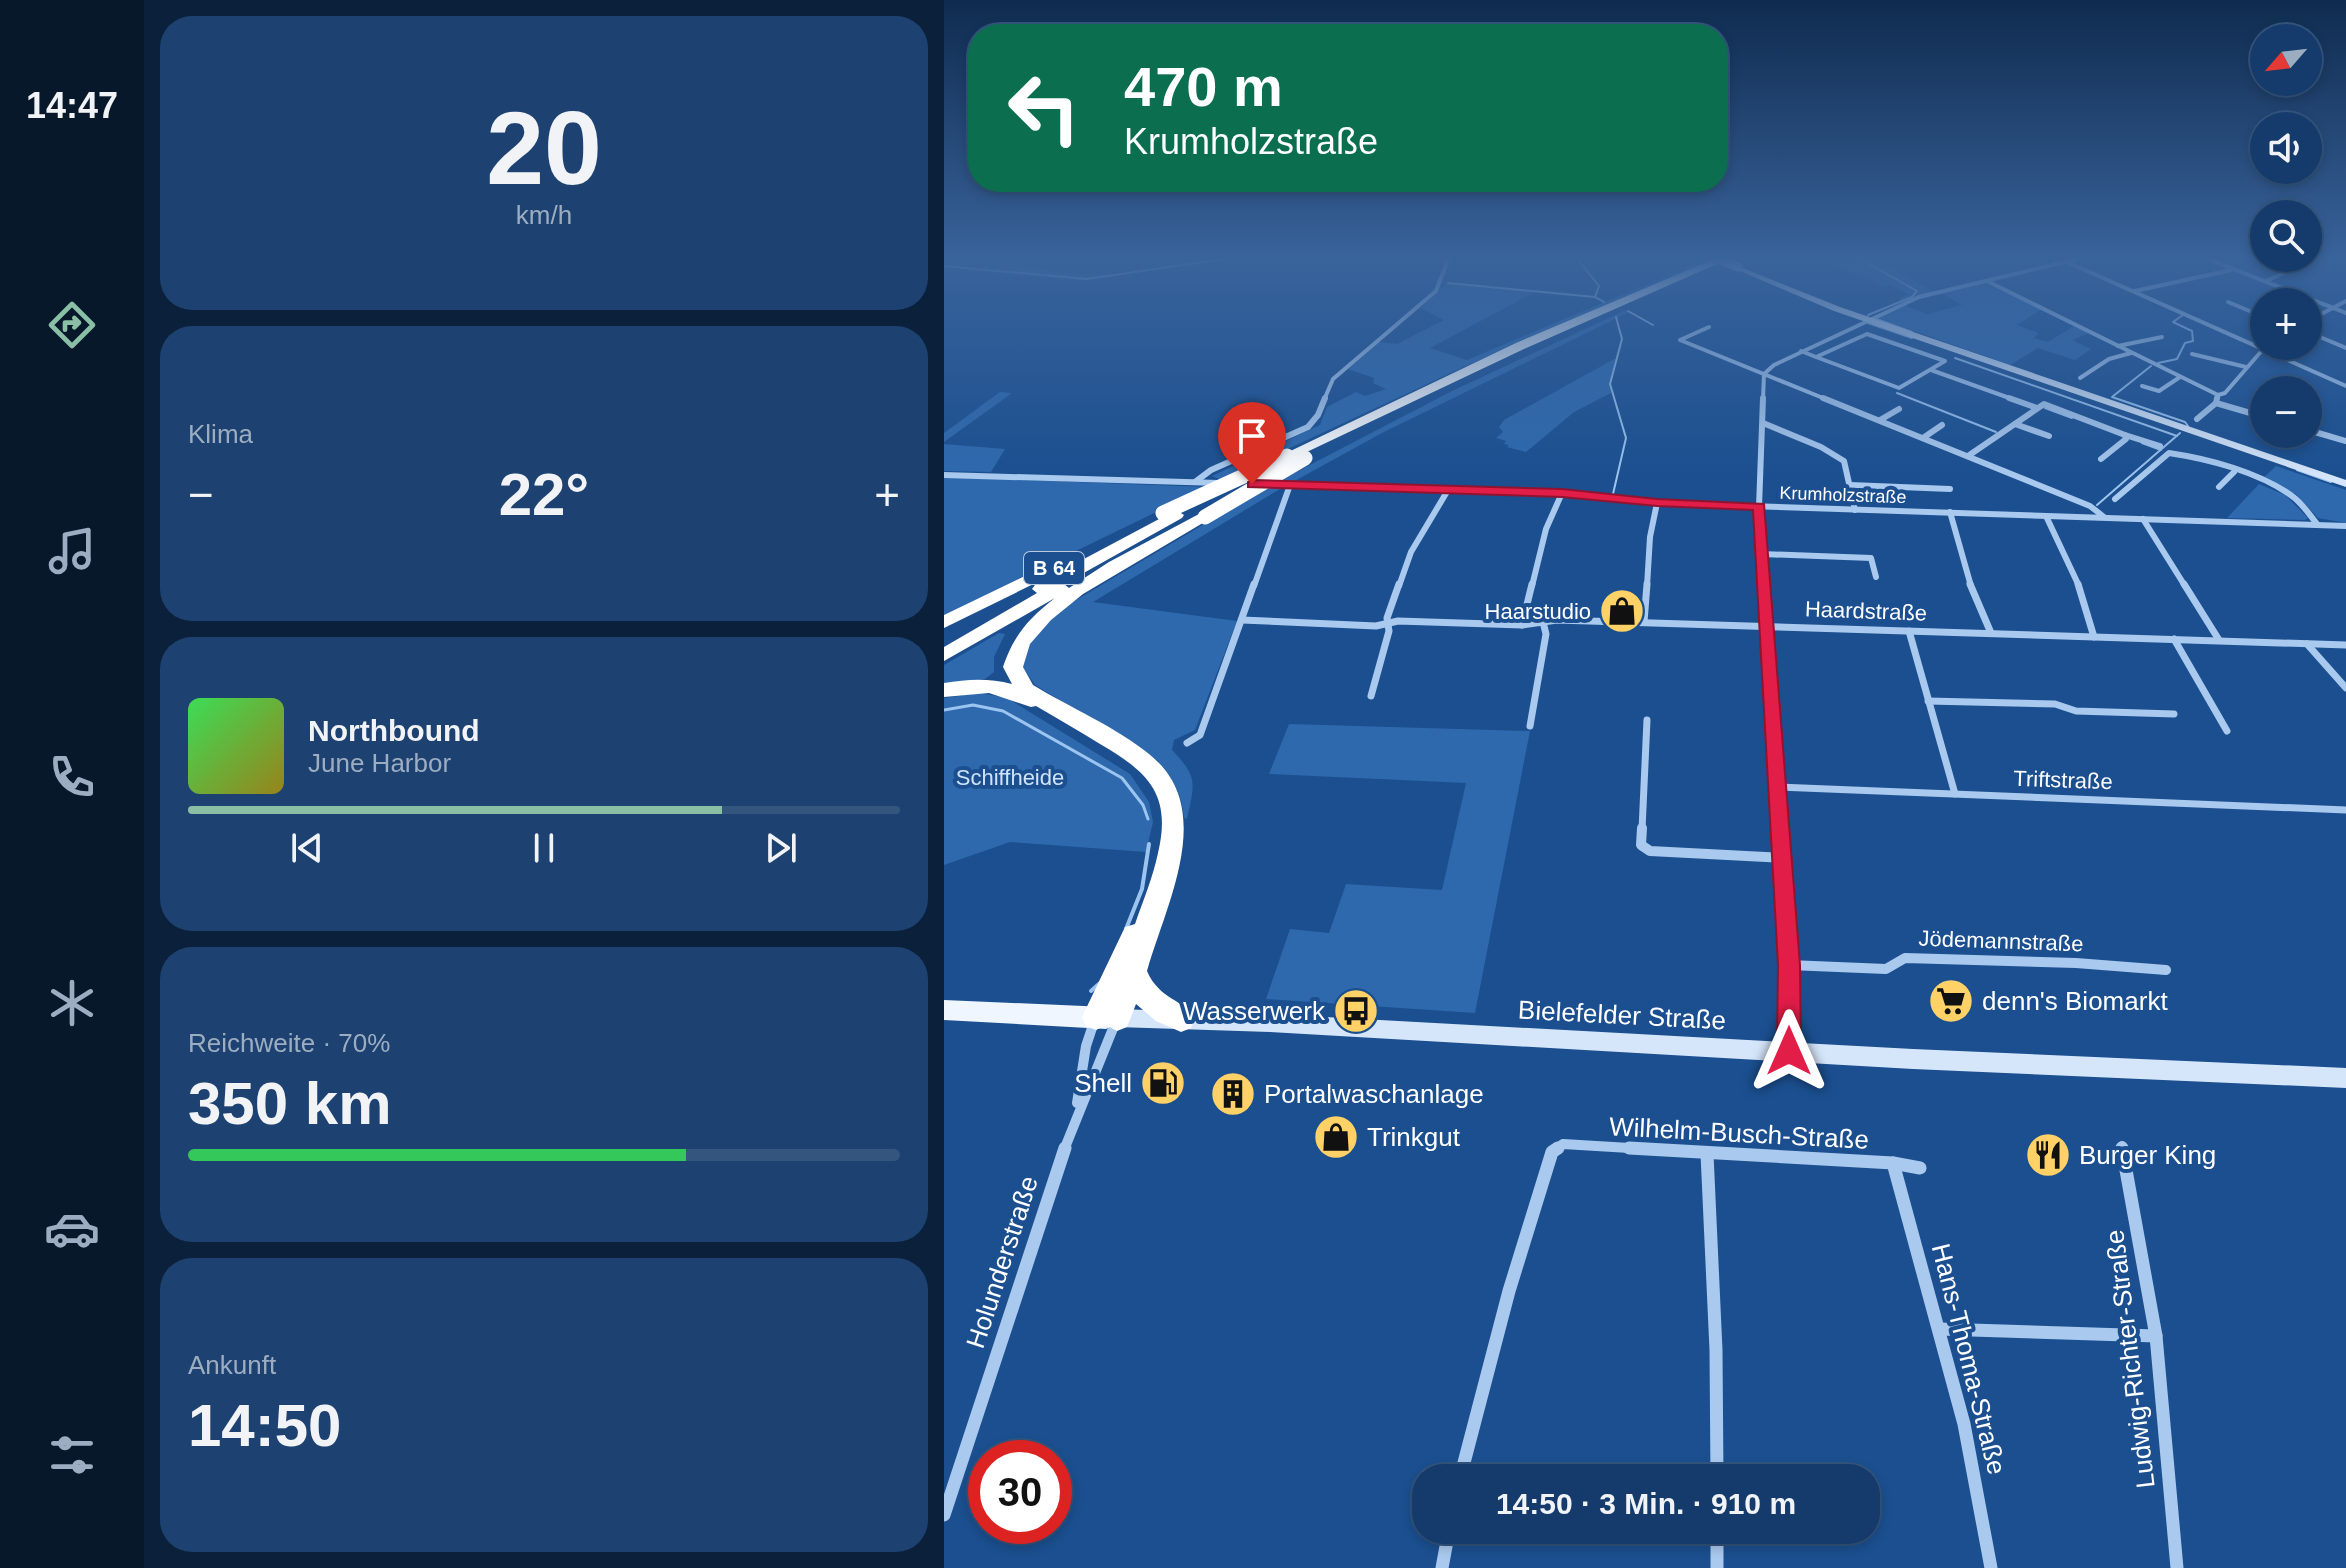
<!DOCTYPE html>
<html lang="de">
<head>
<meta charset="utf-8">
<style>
	body { margin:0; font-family:Arial,sans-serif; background:#1d4271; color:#f1f3f6; height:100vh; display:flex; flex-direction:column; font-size:30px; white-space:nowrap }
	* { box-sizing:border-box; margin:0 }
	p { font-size:26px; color:#9dadc1 }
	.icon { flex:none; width:44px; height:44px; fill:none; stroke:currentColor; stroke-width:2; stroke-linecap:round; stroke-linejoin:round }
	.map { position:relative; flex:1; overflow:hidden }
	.sheet { display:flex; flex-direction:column; gap:16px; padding:16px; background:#0b203b; width:800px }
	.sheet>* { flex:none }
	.guide { position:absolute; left:24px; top:24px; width:760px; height:168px; border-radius:32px; box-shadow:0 4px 12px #0003,0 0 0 2px #33557e; background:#0b6e4f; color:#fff; overflow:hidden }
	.needle { width:52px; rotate:242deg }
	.fabs { position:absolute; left:1306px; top:24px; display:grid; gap:16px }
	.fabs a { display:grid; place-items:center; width:72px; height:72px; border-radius:50%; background:#143b6b; box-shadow:0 4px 12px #0003,0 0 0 2px #33557e; font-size:40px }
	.speed { position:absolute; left:24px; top:1440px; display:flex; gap:16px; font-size:40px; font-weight:700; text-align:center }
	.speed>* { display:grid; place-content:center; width:104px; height:104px; border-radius:50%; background:#143b6b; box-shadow:0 4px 12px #0003,0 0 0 2px #33557e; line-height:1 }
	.speed .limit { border:12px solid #d22; background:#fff; color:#111 }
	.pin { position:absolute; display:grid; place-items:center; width:68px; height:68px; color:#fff; margin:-82px -34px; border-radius:50% 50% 50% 0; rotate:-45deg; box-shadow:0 0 8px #0007 }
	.pin .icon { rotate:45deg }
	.me { position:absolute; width:88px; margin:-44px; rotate:0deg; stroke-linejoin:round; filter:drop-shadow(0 0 6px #0008) }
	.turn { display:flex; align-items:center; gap:28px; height:168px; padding:0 24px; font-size:36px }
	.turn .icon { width:104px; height:104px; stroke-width:2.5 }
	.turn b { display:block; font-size:56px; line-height:68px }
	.big { font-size:60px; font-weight:600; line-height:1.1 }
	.sheet .widget { flex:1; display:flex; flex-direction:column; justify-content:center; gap:12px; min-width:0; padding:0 28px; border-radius:32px; background:#1d4271 }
	.sheet .dial { align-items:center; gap:0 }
	.dial b { font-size:104px; line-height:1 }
	.song { display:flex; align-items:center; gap:24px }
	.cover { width:96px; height:96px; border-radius:12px; background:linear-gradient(135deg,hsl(130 70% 55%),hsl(50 70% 35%)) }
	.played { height:8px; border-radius:4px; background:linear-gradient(90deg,#8abfa5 75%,#33557e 75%) }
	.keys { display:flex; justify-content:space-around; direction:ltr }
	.heat { display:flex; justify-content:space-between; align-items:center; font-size:44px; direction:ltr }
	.charge { height:12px; border-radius:6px; background:linear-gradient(90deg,#34c759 70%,#33557e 0) }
	.trip { position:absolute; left:468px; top:1464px; width:468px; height:80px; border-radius:32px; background:#143b6b; box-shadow:0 4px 12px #0003,0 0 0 2px #33557e; font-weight:600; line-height:80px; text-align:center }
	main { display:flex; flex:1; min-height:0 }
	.dock { display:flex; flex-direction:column; width:144px; justify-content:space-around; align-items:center; background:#08182b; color:#9dadc1 }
	.dock .icon { width:56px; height:56px }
	.dock .on { color:#8abfa5 }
	.dock b { font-size:36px; color:#f1f3f6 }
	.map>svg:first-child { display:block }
	.green { fill:#2e69ad }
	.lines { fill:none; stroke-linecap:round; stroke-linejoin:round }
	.stream-far2 { stroke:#9cc4f0; stroke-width:2 }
	.stream-far1 { stroke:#9cc4f0; stroke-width:3 }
	.stream { stroke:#9cc4f0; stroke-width:4 }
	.street-far4 { stroke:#a9c9ee; stroke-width:4 }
	.street-far3 { stroke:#a9c9ee; stroke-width:6 }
	.street-far2 { stroke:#a9c9ee; stroke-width:7 }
	.street-far1 { stroke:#a9c9ee; stroke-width:10 }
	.street { stroke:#a9c9ee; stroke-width:13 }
	.secondary { fill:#d6e6fa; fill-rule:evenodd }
	.primary { fill:#f0f6ff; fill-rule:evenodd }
	.highway { fill:#fff; fill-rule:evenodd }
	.secondary-bridge { stroke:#d6e6fa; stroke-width:9 }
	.highway-bridge { stroke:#fff; stroke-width:15 }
	.route { fill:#e11d48; stroke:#92132f; stroke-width:2 }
	.labels { text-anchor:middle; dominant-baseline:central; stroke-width:8; stroke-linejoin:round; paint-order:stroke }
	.far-street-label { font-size:18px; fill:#fff; stroke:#1b4f8f }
	.shield { fill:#1b4f8f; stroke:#bbcadd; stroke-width:2 }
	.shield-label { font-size:20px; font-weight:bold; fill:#fff }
	.poi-label { font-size:22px; fill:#fff; stroke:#1b4f8f; text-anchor:end }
	.street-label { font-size:22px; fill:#fff; stroke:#1b4f8f }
	.park-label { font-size:22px; fill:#cfe3fa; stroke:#1b4f8f }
	.near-poi-label { font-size:26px; fill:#fff; stroke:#1b4f8f; text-anchor:start }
	.near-street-label { font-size:26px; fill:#fff; stroke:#1b4f8f }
</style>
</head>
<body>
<main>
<nav class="dock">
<b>14:47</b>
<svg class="icon on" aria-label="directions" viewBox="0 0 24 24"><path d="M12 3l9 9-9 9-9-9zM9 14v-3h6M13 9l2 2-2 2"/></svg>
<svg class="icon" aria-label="music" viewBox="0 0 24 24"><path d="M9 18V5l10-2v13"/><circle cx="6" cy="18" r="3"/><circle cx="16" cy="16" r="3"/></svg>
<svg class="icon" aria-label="phone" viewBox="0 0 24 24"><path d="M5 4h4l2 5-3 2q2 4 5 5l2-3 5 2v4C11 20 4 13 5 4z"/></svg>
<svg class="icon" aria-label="climate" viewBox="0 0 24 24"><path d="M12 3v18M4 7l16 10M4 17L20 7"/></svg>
<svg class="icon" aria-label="car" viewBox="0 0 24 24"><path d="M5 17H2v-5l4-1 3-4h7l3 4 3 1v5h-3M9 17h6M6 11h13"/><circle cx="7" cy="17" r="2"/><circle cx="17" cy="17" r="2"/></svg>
<svg class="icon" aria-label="filters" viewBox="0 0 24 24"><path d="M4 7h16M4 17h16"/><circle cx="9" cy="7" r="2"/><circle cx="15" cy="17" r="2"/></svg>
</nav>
<section class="sheet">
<div class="widget dial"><b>20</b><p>km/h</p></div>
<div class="widget"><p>Klima</p>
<div class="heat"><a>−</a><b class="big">22°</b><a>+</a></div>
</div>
<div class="widget">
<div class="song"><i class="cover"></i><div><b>Northbound</b><p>June Harbor</p></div></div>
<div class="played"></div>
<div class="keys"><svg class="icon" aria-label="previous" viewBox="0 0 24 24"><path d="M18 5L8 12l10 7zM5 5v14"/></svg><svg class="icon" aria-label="pause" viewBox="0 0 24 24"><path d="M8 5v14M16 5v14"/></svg><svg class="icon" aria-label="next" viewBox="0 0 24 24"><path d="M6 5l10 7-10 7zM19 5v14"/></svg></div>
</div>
<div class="widget"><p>Reichweite · 70%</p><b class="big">350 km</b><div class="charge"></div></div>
<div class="widget"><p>Ankunft</p><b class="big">14:50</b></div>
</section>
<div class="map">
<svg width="1402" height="1568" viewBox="0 0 1402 1568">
	<rect width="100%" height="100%" fill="#1b4f8f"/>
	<!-- green -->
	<g class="green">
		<path d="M741 257 768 260 513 370 277 480 268 476 376 425 383 407 412 392 421 396 442 389 429 383 430 378 404 369 435 342 453 344 500 320 477 308 503 283 591 292 486 348 523 360 753 263Z"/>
		<path d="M877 257H927L991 292 961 302 955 299 964 294 945 284 937 286Z"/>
		<path d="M48 261 118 273 179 275 130 281 33 271Z"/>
		<path d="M1040 283 1098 309 1073 325 1095 333 1090 338 1104 342 1130 326 1145 333 1128 340 1147 349 1131 360 1094 348 1066 365 931 317 960 305 983 314 1018 305 997 293Z"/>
		<path d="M682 310 685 312 438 433 347 483 333 482 508 391Z"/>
		<path d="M672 358 665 384 667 393 630 412 582 452 563 447 565 445 560 444 562 441 552 438 559 432 555 427 560 420Z"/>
		<path d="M56 392 68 393 0 442V433Z"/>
		<path d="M0 444 61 449 47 472 0 471Z"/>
		<path d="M1332 466 1402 490V523L1374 518 1352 494 1318 479Z"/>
		<path d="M0 477 264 487 0 615Z"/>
		<path d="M1315 484 1341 495 1364 518 1361 520 1283 518Z"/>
		<path d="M321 488 336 489 149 602 293 621 251 730 230 740 228 750C254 777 251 783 243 819L240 818C238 795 229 777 213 760L91 685 78 666 81 646 117 609Z"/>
		<path d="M55 633 61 634 50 657V672L41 679 0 685V665Z"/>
		<path d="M36 693 63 698 186 774 205 802 209 822 202 852 66 842 0 865V698Z"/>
		<path d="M345 724 586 731 531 1013 322 999 346 929 385 933 402 884 498 890 522 783 325 774Z"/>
	</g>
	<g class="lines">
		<!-- stream-far2 -->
		<g class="stream-far2">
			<path d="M632 257 655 286 651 297"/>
			<path d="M913 257 973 291 968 297 924 315"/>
			<path d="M0 266 143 279 293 257"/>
			<path d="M504 283 651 297 660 302"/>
			<path d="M684 311 709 325"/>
			<path d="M930 318 968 332"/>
			<path d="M924 323 968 338"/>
			<path d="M1011 358 1233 436"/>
			<path d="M1214 363 1233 359 1241 343 1249 341 1248 331 1229 322 1239 315"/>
			<path d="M1207 366 1168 397 1241 422 1244 426"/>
			<path d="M953 393 1052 432"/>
			<path d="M1101 408 1128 418"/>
			<path d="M1198 443 1217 450"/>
			<path d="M1353 470 1387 482"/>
			<path d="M669 494 682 438 666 384 678 339 672 317"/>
			<path d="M1153 505 1236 433"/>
		</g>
		<!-- stream-far1 -->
		<path class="stream-far1" d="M0 710 29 705 59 711 178 778 199 805 204 819"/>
		<!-- stream -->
		<g class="stream">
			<path d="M182 929 198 889 205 844"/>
			<path d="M147 991 156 983"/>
		</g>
		<!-- street-far4 -->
		<g class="street-far4">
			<path d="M1259 257 1402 313"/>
			<path d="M1123 262 1402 386"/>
			<path d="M1043 281 1274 395"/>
			<path d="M1322 281 1376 257"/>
			<path d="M1191 291 1287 270"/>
			<path d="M1284 302 1320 317"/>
			<path d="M1364 321 1402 301"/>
			<path d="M765 327 736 340 884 400"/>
			<path d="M1364 332 1402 348"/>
			<path d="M923 334 1001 361 955 388 872 357Z"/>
			<path d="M1174 346 1218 337"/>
			<path d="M857 351 872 357"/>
			<path d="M1248 354 1302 367"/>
			<path d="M987 370 1071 400"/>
			<path d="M1136 378 1165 359 1187 353"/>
			<path d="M1198 386 1215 391 1236 377"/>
			<path d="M380 400 389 379 492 291 505 257"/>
			<path d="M819 400 820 374 830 365 975 297 1141 257"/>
			<path d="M1273 400 1274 395 1281 393 1321 347"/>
		</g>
		<!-- street-far3 -->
		<g class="street-far3">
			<path d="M819 398 815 507 820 586"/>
			<path d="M879 398 1146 506 1160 517"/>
			<path d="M1065 398 1093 408"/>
			<path d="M1272 403 1320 417"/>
			<path d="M1253 419 1272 403 1273 398"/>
			<path d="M936 420 955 409"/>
			<path d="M819 423 877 447 900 461 911 510"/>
			<path d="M1071 424 1105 436"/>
			<path d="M1364 430 1402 441"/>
			<path d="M1181 435 1216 446"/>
			<path d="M979 438 998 425"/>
			<path d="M1024 456 1100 404 1181 435 1182 439 1157 459"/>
			<path d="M0 475 275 483"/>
			<path d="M251 482 267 470 364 427 374 415 381 398"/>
			<path d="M321 485 618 493 713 503 1402 526"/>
			<path d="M906 485 1006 489"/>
			<path d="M1275 487 1290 472"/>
			<path d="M1171 499 1225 453C1265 459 1315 472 1348 496 1358 503 1365 514 1373 524"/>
			<path d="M1006 512 1027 586"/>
			<path d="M1102 516 1135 586"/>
			<path d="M1199 519 1241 586"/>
			<path d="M818 554 927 558 932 577"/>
			<path d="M310 586 346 485"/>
			<path d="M455 586 467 552 504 490"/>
			<path d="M588 586 602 529 618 493"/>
			<path d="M703 586 706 537 713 503"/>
		</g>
		<!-- street-far2 -->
		<g class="street-far2">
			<path d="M820 584 836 830"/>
			<path d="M1026 584 1047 633"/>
			<path d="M1134 584 1150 637"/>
			<path d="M1240 584 1275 640"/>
			<path d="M298 620 432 626 454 621 578 625 613 620 1402 645"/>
			<path d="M700 622 703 584"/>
			<path d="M578 625 588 584"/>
			<path d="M965 631 1011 794"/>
			<path d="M1230 639 1283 731"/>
			<path d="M1363 644 1402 688"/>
			<path d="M427 696 445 631 443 618 455 584"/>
			<path d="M984 701 1111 704 1132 711 1230 714"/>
			<path d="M586 726 602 634 599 622"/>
			<path d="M243 743 256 735 310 584"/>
			<path d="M834 787 1402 810"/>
			<path d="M698 830 703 720"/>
		</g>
		<!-- street-far1 -->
		<g class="street-far1">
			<path d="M698 828 697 845 706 851 839 858"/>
			<path d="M836 828 845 965V1051"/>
			<path d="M845 965 942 969 961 958 1132 963 1222 970"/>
			<path d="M133 1103 142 1046 151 1019"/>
			<path d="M1178 1146 1179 1150"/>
			<path d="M120 1150 172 1021"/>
			<path d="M611 1150 619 1144 719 1150"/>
		</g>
		<!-- street -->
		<g class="street">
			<path d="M685 1148 949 1163 976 1168"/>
			<path d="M1178 1148 1212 1336 1233 1568"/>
			<path d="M763 1154 772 1350 773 1478"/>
			<path d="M949 1163 1020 1424 1047 1568"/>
			<path d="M996 1329 1212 1336"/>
			<path d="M516 1478 565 1291 608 1152 614 1148"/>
			<path d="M0 1515 121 1148"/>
			<path d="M773 1530V1568"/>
			<path d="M498 1568 505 1530"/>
		</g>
		<!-- secondary -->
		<g class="secondary">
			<path d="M791 265 896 307 1402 480V487L890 311 791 269Z"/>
			<path d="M173 1009 326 1014 969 1049 1402 1068V1088L969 1069 326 1032 173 1027 166 1025 163 1018 166 1011Z"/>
		</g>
		<!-- primary -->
		<path class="primary" d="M0 1000 162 1007 170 1011 173 1018 170 1025 162 1029 0 1020Z"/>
		<!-- highway -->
		<g class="highway">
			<path d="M775 257H789L580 349 348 459H338L336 456 572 343Z"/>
			<path d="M232 510 240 515 238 518 120 584 125 588 165 562 255 514 261 512 269 517 139 594 107 620 86 644 79 667 89 685C125 707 172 727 205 754 274 808 222 904 203 971 215 1000 242 1000 251 1019L247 1028 237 1032 212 1021 192 1004 183 1027 173 1031 162 1025 152 1030 142 1026 138 1017 181 927 191 924C199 901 209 877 214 853 228 794 204 772 156 744 135 731 113 718 92 706L87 707 45 693 0 697V683C24 679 45 678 68 684L59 667C70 635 84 619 111 598L0 661V647L93 593 88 589 91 585Z"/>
			<path d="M110 562 116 563 119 567 116 571 0 628V615Z"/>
		</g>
		<!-- secondary-bridge -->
		<path class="secondary-bridge" d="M770 257 794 267"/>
		<!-- highway-bridge -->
		<g class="highway-bridge">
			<path d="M219 513 343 456"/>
			<path d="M261 517 361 458"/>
		</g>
	</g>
	<!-- sky -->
	<linearGradient id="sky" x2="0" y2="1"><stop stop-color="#0f2b4f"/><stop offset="0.54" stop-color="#39639b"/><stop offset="1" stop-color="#39639b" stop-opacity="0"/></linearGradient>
	<rect width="1402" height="477" fill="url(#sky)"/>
	<!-- route -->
	<path class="route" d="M308 480 618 489 713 499 820 504 856 965 857 1051 853 1059 845 1062 837 1059 833 1051 834 965 809 510 713 506 618 497 304 487V482Z"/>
	<!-- icons -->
	<defs>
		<g id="shop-disc" transform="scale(2.3)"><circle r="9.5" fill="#ffd166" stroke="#1b4f8f"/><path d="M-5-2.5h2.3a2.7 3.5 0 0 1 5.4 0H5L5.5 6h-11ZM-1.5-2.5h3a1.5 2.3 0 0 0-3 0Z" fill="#111"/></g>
		<g id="supermarket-disc" transform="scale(2.3)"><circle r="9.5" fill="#ffd166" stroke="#1b4f8f"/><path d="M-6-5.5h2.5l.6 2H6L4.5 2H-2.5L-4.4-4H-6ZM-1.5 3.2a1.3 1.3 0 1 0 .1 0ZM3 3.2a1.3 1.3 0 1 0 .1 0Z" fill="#111"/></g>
		<g id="bus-disc" transform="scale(2.3)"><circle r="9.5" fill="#ffd166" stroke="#1b4f8f"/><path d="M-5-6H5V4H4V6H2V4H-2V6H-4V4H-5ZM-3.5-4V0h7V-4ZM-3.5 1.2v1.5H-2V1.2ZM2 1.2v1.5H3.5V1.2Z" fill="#111"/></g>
		<g id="fuel-disc" transform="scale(2.3)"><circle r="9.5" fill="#ffd166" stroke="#1b4f8f"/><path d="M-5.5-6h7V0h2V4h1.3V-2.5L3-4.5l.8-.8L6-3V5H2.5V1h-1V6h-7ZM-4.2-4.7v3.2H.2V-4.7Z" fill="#111"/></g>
		<g id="building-disc" transform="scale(2.3)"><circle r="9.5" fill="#ffd166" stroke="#1b4f8f"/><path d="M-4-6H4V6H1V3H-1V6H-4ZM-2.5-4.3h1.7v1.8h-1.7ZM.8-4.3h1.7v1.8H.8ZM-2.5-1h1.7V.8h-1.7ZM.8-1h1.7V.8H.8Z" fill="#111"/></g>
		<g id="restaurant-disc" transform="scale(2.3)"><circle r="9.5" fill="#ffd166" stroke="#1b4f8f"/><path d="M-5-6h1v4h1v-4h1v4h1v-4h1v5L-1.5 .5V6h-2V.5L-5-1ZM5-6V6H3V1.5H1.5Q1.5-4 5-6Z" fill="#111"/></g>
	</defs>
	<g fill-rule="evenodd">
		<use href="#shop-disc" x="678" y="611"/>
		<use href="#supermarket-disc" x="1007" y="1001"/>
		<use href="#bus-disc" x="412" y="1011"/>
		<use href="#fuel-disc" x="219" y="1083"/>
		<use href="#building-disc" x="289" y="1094"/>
		<use href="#shop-disc" x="392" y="1137"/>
		<use href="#restaurant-disc" x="1104" y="1155"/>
	</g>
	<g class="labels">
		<!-- far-street labels -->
		<g class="far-street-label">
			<text transform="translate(899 495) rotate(2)">Krumholzstraße</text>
		</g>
		<!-- shield labels -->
		<rect class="shield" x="80" y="552" width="60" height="32" rx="6"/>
		<g class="shield-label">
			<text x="110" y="568">B 64</text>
		</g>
		<!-- poi labels -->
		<g class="poi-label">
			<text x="647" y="611">Haarstudio</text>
		</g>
		<!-- street labels -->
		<g class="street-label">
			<text transform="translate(922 611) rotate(2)">Haardstraße</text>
			<text transform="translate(1119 780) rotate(2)">Triftstraße</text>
			<text transform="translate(1057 941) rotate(2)">Jödemannstraße</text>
		</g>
		<!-- park labels -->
		<g class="park-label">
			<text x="66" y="777">Schiffheide</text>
		</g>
		<!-- near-poi labels -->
		<g class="near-poi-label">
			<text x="1038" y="1001">denn's Biomarkt</text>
			<text x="381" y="1011" text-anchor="end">Wasserwerk</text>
			<text x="188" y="1083" text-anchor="end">Shell</text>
			<text x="320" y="1094">Portalwaschanlage</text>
			<text x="423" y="1137">Trinkgut</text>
			<text x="1135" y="1155">Burger King</text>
		</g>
		<!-- near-street labels -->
		<g class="near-street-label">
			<text transform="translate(678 1015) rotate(3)">Bielefelder Straße</text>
			<text transform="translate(795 1133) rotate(3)">Wilhelm-Busch-Straße</text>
			<text transform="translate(58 1262) rotate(-72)">Holunderstraße</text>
			<text transform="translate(1025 1359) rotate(76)">Hans-Thoma-Straße</text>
			<text transform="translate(1186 1359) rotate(-97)">Ludwig-Richter-Straße</text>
		</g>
	</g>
</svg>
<div class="fabs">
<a><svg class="needle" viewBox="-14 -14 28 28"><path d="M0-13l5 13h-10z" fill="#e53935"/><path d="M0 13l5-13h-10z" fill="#9dadc1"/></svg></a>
<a><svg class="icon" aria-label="sound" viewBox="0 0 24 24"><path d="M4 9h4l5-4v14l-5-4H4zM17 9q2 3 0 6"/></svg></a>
<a><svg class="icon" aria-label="search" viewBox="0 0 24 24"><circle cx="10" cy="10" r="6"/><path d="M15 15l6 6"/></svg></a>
<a>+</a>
<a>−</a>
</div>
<div class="speed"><div class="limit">30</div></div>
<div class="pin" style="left:308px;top:484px;background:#d93025"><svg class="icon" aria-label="arrive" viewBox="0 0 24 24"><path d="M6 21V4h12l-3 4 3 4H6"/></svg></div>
<svg class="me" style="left:845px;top:1051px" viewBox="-20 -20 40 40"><path d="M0-17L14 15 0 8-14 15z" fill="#e11d48" stroke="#fff" stroke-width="4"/></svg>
<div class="trip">14:50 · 3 Min. · 910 m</div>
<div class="guide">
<div class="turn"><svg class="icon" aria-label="left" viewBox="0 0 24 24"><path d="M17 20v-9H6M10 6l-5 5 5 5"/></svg><div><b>470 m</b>Krumholzstraße</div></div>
</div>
</div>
</main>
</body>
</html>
